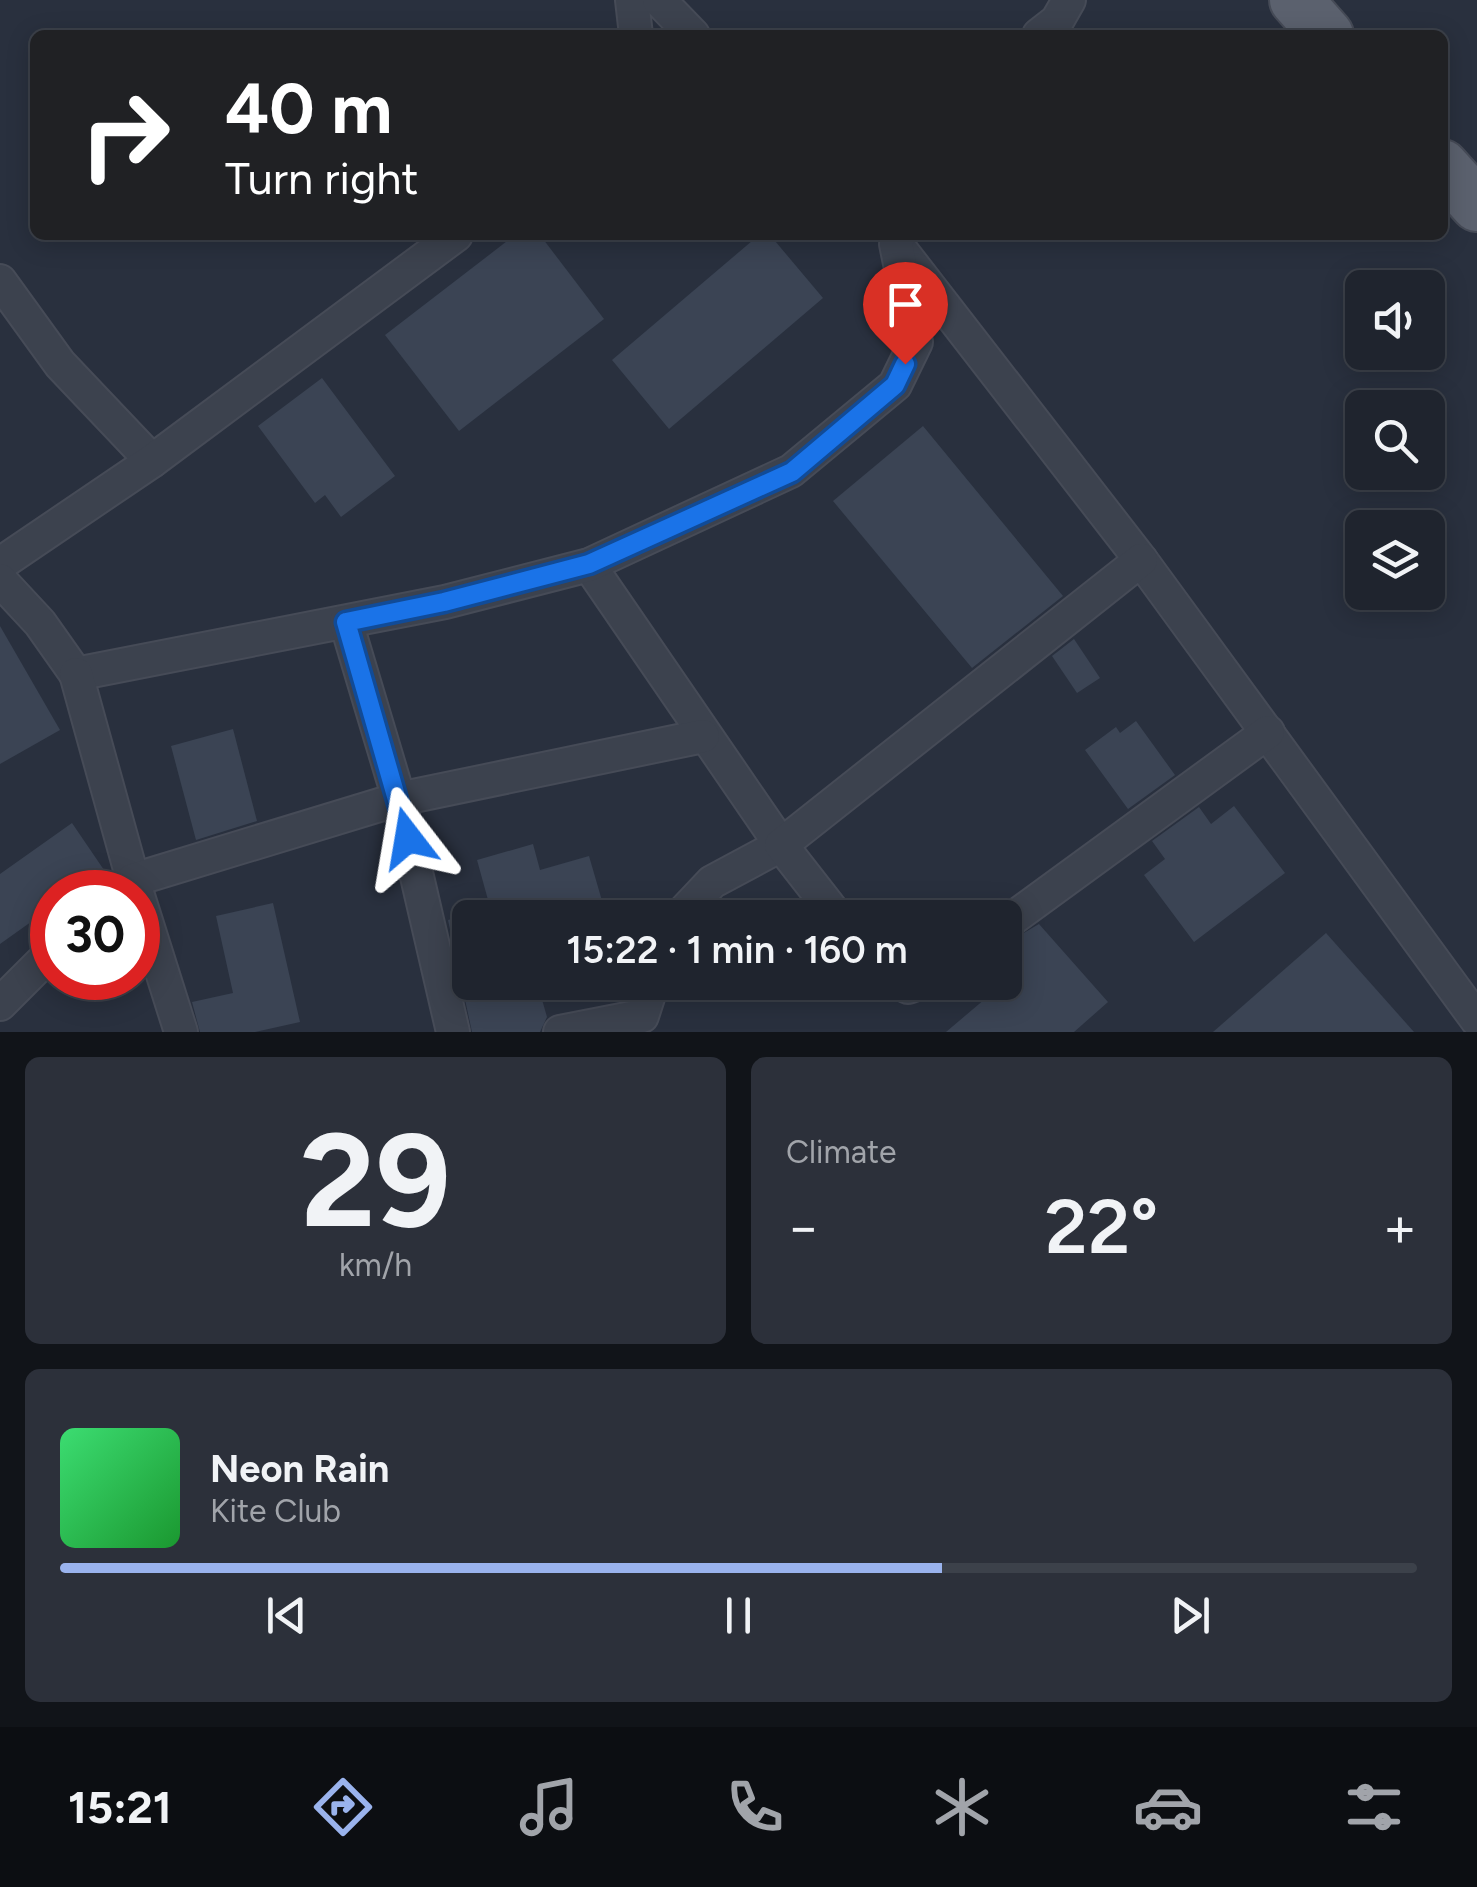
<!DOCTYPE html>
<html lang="en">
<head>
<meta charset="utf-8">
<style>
	body { margin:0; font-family:Figtree,sans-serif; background:#2c303a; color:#f1f3f6; height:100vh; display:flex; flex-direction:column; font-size:38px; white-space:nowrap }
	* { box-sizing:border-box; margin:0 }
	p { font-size:32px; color:#a1a4aa }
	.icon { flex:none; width:55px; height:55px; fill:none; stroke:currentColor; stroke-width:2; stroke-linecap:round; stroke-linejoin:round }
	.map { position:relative; height:1032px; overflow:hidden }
	.sheet { display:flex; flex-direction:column; gap:25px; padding:25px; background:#111419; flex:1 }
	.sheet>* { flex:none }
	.top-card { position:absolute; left:30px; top:30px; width:1418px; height:210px; border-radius:15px; box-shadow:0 5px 25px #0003,0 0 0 2px #3c414a; background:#202124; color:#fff; overflow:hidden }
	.fabs { position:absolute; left:1345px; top:270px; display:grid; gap:20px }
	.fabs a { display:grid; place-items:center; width:100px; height:100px; border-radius:15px; background:#1f242e; box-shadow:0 5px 25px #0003,0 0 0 2px #3c414a; font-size:50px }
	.speed { position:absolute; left:30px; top:870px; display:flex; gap:20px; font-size:50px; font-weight:700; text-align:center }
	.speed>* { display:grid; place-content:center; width:130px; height:130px; border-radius:50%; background:#1f242e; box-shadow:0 5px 25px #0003,0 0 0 2px #3c414a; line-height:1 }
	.speed .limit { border:15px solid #d22; background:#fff; color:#111 }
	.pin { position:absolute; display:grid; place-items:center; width:85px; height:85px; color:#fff; margin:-102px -42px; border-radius:50% 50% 50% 0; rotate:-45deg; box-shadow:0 0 10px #0007 }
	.pin .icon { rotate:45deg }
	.me { position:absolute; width:110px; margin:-55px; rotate:346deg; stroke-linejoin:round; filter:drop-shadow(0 0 8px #0008) }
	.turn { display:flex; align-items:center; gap:35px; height:210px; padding:0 30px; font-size:45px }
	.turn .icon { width:130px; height:130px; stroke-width:2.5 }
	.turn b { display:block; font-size:70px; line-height:85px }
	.big { font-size:75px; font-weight:600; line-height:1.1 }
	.sheet .widget { flex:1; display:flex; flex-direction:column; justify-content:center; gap:15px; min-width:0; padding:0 35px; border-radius:15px; background:#2c303a }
	.sheet .dial { align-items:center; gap:0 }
	.dial b { font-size:130px; line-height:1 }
	.song { display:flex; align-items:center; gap:30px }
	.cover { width:120px; height:120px; border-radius:15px; background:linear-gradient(135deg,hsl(140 70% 55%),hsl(130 70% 35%)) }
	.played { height:10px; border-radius:5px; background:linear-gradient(90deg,#9ab3ed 65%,#3c414a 65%) }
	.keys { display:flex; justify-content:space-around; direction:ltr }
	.heat { display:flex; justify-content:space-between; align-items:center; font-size:55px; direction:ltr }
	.sheet .tiles { flex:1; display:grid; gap:25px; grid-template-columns:1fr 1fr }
	.widget:last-child { grid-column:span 2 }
	.trip { position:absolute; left:452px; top:900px; width:570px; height:100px; border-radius:15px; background:#1f242e; box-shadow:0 5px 25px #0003,0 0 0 2px #3c414a; font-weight:600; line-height:100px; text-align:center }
	.tabs { display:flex; height:160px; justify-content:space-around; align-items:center; background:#0c0e12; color:#a1a4aa }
	.tabs .icon { width:70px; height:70px }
	.tabs .active { color:#9ab3ed }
	.tabs b { font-size:45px; color:#f1f3f6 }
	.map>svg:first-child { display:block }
	.building { fill:#3b4454 }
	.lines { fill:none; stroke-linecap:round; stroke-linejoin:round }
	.minor-casing { stroke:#464b57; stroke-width:36 }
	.primary-casing { stroke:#464b57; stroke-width:56 }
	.minor { stroke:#3c424e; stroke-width:32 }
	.primary { stroke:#5b616e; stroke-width:52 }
	.route-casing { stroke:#114b97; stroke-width:25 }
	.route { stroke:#1a73e8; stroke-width:18 }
</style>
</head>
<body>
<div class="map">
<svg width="1477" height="1032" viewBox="0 0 1477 1032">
	<rect width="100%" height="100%" fill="#29303e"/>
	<!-- building -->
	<g class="building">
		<path d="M515 235H540L604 319 459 431 385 335Z"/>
		<path d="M759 235H770L823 298 669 429 612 360Z"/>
		<path d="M322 378 395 476 341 517 325 495 315 503 258 426Z"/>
		<path d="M923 426 1063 596 972 668 833 501Z"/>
		<path d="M0 626 60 730 0 764Z"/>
		<path d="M1074 639 1100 678 1077 693 1052 656Z"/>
		<path d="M1136 721 1175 775 1128 809 1085 750 1116 727 1120 733Z"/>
		<path d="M233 729 257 821 196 840 171 746Z"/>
		<path d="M1234 806 1285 873 1194 942 1144 875 1165 859 1152 841 1199 807 1211 824Z"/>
		<path d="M72 823 104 870 72 892H52V907L0 944V874Z"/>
		<path d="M533 844 540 870 589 856 607 918H493L477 860Z"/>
		<path d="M273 903 300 1022 255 1032H200L192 1002 233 993 216 916Z"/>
		<path d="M470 914V982H537L547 1017 540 1032H472L448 920Z"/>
		<path d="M1039 924 1108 1002 1074 1032H946L1005 982V944Z"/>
		<path d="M1326 933 1414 1032H1213Z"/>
	</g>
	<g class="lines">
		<!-- minor casing -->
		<g class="minor-casing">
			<g id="minor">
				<path d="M632 0 636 35"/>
				<path d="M659 0 693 35"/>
				<path d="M1039 35 1057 21 1069 0"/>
				<path d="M900 249 1141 560 1477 1020"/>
				<path d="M0 281 60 364 152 461"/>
				<path d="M0 564 152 461 456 235"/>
				<path d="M589 565 781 845 712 882 678 918"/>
				<path d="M0 580 40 623 76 674 445 602 589 565 791 471 895 385 916 342 896 244 899 235"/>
				<path d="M346 622 399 799 453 1032"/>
				<path d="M76 674 133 880 119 892"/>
				<path d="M838 918 781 845 1141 560"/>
				<path d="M1005 924 1268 732"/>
				<path d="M899 982 908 987 922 982"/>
				<path d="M0 1004 52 952"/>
				<path d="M181 1032 133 880 399 799 703 736"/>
				<path d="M560 1032 642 1016 653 982"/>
			</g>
		</g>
		<!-- primary casing -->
		<g class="primary-casing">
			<g id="primary">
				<path d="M1296 0 1327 35"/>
				<path d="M1442 166 1477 205"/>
			</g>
		</g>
		<!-- minor -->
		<use href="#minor" class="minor"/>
		<!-- primary -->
		<use href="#primary" class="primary"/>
	</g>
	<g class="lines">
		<!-- route casing -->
		<g class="route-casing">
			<path id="route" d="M408 838 346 622 444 602 589 564 792 472 895 385 905 364"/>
		</g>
		<!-- route -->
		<use href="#route" class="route"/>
	</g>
</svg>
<div class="fabs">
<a><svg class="icon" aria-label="sound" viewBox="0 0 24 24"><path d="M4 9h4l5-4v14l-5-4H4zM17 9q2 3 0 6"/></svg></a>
<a><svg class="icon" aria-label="search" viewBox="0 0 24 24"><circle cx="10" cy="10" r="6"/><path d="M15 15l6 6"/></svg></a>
<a><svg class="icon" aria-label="layers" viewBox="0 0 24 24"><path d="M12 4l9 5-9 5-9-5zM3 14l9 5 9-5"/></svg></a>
</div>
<div class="speed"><div class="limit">30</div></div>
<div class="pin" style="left:905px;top:364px;background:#d93025"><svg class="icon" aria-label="arrive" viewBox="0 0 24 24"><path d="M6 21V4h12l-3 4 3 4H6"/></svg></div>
<svg class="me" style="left:408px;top:838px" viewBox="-20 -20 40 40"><path d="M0-17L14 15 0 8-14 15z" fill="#1a73e8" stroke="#fff" stroke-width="4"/></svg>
<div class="trip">15:22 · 1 min · 160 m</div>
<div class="top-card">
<div class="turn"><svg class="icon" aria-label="right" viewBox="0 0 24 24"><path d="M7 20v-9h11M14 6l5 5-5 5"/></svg><div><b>40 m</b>Turn right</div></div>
</div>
</div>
<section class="sheet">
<div class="tiles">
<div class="widget dial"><b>29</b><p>km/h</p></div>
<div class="widget"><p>Climate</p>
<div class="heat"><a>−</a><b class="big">22°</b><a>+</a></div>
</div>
<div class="widget">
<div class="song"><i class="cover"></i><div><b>Neon Rain</b><p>Kite Club</p></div></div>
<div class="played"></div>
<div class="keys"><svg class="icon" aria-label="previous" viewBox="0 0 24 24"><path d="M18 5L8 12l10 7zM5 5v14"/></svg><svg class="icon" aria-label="pause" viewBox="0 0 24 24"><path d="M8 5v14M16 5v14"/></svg><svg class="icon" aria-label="next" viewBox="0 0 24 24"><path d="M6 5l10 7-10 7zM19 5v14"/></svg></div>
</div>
</div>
</section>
<nav class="tabs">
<b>15:21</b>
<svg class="icon active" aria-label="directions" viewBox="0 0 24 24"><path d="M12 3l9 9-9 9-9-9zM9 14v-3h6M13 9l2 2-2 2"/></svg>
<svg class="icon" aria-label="music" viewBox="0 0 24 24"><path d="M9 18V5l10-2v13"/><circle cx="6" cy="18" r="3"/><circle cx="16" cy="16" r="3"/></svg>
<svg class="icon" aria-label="phone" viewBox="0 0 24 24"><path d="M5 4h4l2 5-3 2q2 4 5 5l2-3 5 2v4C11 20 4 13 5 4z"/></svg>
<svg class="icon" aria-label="climate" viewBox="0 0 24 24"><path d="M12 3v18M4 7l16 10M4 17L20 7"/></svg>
<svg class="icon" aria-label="car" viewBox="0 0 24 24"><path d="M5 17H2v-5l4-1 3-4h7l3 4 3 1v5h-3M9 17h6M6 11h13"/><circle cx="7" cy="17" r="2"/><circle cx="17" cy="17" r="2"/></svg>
<svg class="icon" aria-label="filters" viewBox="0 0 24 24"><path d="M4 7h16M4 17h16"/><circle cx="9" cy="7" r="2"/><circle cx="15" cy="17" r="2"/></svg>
</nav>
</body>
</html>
